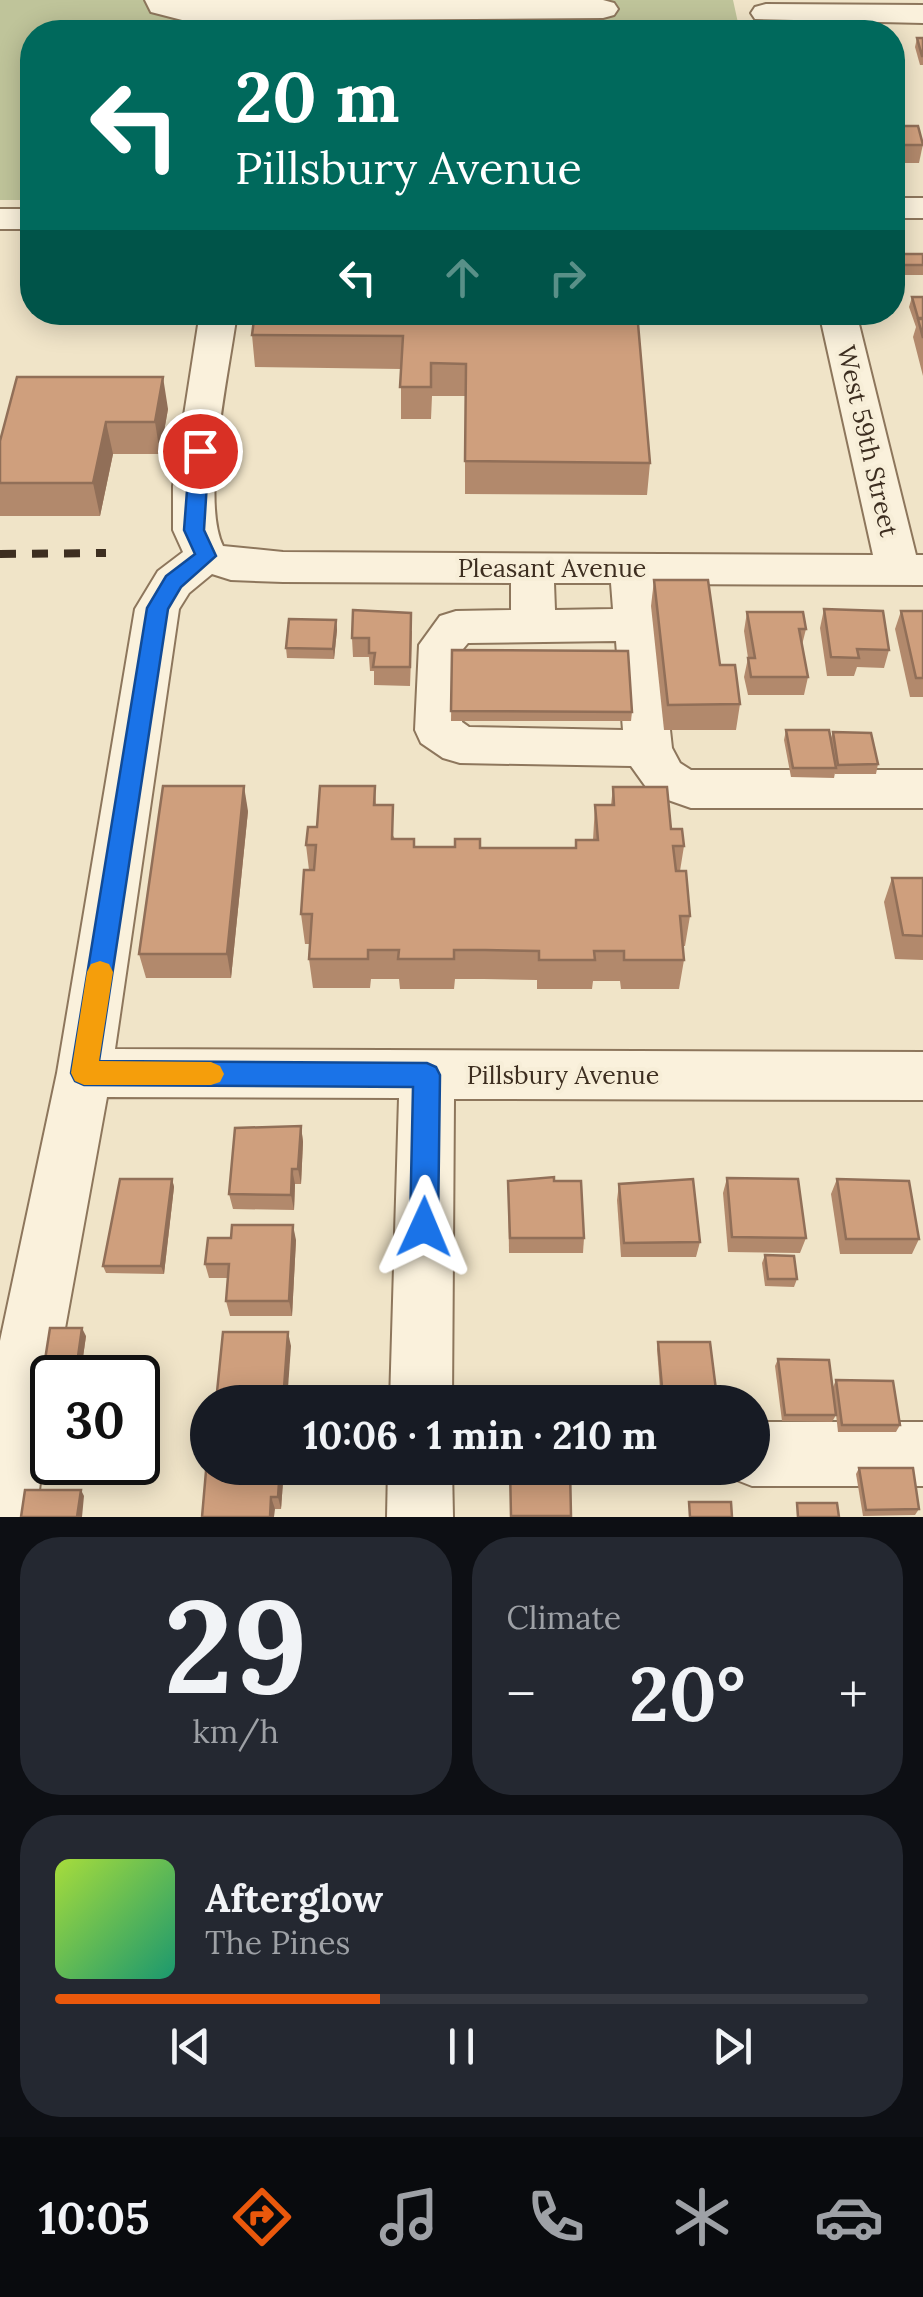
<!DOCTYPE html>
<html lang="en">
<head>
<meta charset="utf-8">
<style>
	body { margin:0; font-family:Lora,serif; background:#242831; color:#f1f3f6; height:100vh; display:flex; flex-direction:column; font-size:38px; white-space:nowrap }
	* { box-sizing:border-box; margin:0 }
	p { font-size:32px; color:#9ea1a6 }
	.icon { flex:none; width:55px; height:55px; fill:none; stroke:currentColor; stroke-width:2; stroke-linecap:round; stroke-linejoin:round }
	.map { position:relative; height:1517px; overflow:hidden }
	.drawer { display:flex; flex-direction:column; gap:20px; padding:20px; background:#0d0f14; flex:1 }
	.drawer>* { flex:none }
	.hud { position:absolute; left:20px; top:20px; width:885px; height:305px; border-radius:40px; box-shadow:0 5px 25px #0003; background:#00695c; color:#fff; overflow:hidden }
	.speed { position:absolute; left:30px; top:1355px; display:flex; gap:20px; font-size:50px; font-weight:700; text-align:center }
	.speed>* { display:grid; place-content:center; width:130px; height:130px; border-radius:50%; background:#171b24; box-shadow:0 5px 25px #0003; line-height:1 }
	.speed .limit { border:5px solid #111; border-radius:15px; background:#fff; color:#111 }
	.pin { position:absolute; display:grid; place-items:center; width:85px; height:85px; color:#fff; margin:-42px; border:5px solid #fff; border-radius:50%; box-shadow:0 2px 10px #0007 }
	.me { position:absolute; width:110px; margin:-55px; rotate:1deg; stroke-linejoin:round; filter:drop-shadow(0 0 8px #0008) }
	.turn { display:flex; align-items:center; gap:35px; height:210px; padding:0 50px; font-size:45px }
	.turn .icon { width:130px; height:130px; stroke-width:2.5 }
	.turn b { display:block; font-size:70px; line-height:85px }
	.lanes { display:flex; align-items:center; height:95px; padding:0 50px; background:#0003; justify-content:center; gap:50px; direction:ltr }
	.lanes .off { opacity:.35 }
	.big { font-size:75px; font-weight:700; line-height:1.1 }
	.drawer .tile { flex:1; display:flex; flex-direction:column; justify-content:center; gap:15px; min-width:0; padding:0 35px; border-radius:40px; background:#242831 }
	.drawer .dial { align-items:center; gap:0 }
	.dial b { font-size:130px; line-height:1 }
	.song { display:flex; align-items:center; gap:30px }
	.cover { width:120px; height:120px; border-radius:15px; background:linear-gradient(135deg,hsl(80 70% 55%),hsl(160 70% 35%)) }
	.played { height:10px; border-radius:5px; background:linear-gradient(90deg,#ea580c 40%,#363941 40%) }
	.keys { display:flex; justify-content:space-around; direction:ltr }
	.heat { display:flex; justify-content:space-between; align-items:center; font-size:55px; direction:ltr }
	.drawer .tiles { flex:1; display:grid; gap:20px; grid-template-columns:1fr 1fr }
	.tile:last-child { grid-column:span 2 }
	.trip { position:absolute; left:190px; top:1385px; width:580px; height:100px; border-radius:50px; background:#171b24; box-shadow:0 5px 25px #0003; font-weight:700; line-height:100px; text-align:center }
	.menu { display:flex; height:160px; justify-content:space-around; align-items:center; background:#090b0e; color:#9ea1a6 }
	.menu .icon { width:70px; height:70px }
	.menu .selected { color:#ea580c }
	.menu b { font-size:45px; color:#f1f3f6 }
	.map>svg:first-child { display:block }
	.cemetery { fill:#bfc49a }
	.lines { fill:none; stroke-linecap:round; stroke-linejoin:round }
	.minor-casing { stroke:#8d765c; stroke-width:4 }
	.minor { fill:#faf1dc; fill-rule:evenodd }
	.rail { stroke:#3d2e20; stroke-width:8; stroke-dasharray:16 16; stroke-linecap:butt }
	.wall { fill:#b2896c }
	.shaded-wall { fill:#916f58 }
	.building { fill:#cf9f7d; stroke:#916f58; stroke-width:2.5 }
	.route { fill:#1a73e8; stroke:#114b97; stroke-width:2.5 }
	.slow { fill:#f59e0b }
	.labels { text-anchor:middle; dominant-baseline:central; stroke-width:8; stroke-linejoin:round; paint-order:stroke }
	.street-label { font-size:25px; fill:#3d2e20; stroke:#f7eed8 }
</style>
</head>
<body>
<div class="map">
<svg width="923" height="1517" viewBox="0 0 923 1517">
	<rect width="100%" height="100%" fill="#f0e4c8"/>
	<!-- cemetery -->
	<path class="cemetery" d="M0 0H733L740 32H32V200H0Z"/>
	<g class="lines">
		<!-- minor casing -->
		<g class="minor-casing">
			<g id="minor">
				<path d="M145 0H603L614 3 618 9 614 15 603 18 186 21 151 12Z"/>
				<path d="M766 4 923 5V23L755 19 751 13 755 7Z"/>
				<rect x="892" y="198" width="31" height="20"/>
				<rect x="0" y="209" width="32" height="20"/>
				<path d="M200 312H237C230 368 200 499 223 546L283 552 873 555 819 312H856L916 555H923V585L654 584 672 748 680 763 691 770H923V808H691L651 794 631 766 460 763 443 758 421 743 415 730 419 645 440 616 456 611 511 610V583L283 582 231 580 212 574 189 593 179 609 115 1049 923 1052V1100L454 1099 452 1402H390L399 1098 107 1097 56 1378H52L36 1517H0V1341L57 1073 135 609 158 571 183 552 173 530V486ZM554 583H611L613 609 555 610ZM616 641 623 730 469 727 462 722 463 649 468 643Z"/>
				<path d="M752 1422H923V1486H752L729 1477 726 1468H752Z"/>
				<path d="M388 1468H452L453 1517H387Z"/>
			</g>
		</g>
		<!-- minor -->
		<use href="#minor" class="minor"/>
		<!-- rail -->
		<path class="rail" d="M0 554 106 553"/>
	</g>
	<!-- wall -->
	<g class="wall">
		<path d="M917 38H923V65H920L915 47Z"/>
		<path d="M892 118 923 144 919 163H892Z"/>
		<rect x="892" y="254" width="31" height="21"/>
		<path d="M912 297H923V376L913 337 916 327 909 307Z"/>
		<path d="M637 312 650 463 647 495 465 494V396H432L431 419H401V369L255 367 252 335Z"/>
		<path d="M674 312H771L769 324H676Z"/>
		<path d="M168 409 160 454H113L100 516H0V441Z"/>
		<path d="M654 580 720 665 740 704 736 730H664L651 606Z"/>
		<path d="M824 609 889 650 884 668 857 667 854 676H827L820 628Z"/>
		<path d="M901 611H923V697H910L895 629Z"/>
		<path d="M747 612 806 629 802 645 808 677 804 695H748L744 677 748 658 744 631Z"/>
		<path d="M336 620 337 630 334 659 287 658 286 648Z"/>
		<path d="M412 631 410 686 374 685V671H370L369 657H353L352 638Z"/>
		<path d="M452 650 632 712 631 721H451Z"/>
		<path d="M786 730 831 738 833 732 878 764 876 774H835V773L834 778 791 777 784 740Z"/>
		<path d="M375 786 376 805 395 839 414 847 480 848H575L576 840H593L595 805H611L613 787 671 829 684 846 680 871 690 916 685 946H683L684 960 679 989H621L620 981H593L592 989H537V980L484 979H455L454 989H400L399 979H371L370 988H313L309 959 310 944H305L301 914 309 870 306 845 317 827Z"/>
		<path d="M248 811 231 978H146L139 954Z"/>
		<path d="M892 878H923V960L895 959 884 902Z"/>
		<path d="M301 1126 303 1142 301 1184H295L294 1210 233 1209 229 1194Z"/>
		<path d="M727 1178 806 1238 800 1253 728 1252 723 1193Z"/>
		<path d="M172 1179 174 1187 164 1274 106 1273 103 1266Z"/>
		<path d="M837 1179 919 1239 912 1254H840L831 1194Z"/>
		<path d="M508 1181H554L584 1238 583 1253H509Z"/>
		<path d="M619 1184 700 1242 696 1257H621L617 1200Z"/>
		<path d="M296 1240 292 1316H230L226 1301 228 1278H209L205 1264Z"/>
		<path d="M765 1255 797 1279 794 1287 765 1286 762 1263Z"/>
		<path d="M86 1336 80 1378H52V1386H45L42 1379Z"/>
		<path d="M658 1342 717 1398 715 1402H661L657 1349Z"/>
		<path d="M778 1359 836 1415 832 1422 782 1421 775 1366Z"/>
		<path d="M836 1380 900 1425 896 1432H838L833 1387Z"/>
		<path d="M208 1468H284L281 1509H275Z"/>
		<path d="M859 1468 919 1509 915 1515 863 1516 856 1474Z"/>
	</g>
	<!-- shaded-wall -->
	<g class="shaded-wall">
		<path d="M163 377 168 409 160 454 155 422Z"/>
		<path d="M106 422 113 454 100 516 93 483Z"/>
		<path d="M336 620 337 630 334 659 333 649Z"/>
		<path d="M244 786 248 811 231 978 227 954Z"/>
		<path d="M301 1126 303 1142 301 1184 298 1169Z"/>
		<path d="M292 1169 295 1184 294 1210 291 1195Z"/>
		<path d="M172 1179 174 1187 164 1274 161 1266Z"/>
		<path d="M293 1225 296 1240 292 1316 289 1301Z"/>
		<path d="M82 1328 86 1336 80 1378H75Z"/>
		<path d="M288 1332 291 1346 287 1402H283Z"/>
		<path d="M280 1468H284L281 1509 278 1497Z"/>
		<path d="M81 1490 84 1496 82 1517H77Z"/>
		<path d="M271 1497 275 1509 274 1517H270Z"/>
	</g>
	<!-- building -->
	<g class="building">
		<path d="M917 38H923V56H922Z"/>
		<path d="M892 118H899L902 126H918L923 145H892Z"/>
		<rect x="892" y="254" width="31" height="11"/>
		<path d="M912 297H923V318H918Z"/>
		<path d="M255 312H637L650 463 465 461 466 364 431 363V387H400L403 336 252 335Z"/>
		<path d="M918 319H923V338Z"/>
		<path d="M17 377H163L155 422H106L93 483H0V441Z"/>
		<path d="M654 580H708L720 665H735L740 704 668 705Z"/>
		<path d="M824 609 883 611 889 650 857 649 859 658 831 657Z"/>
		<path d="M353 610 411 613 410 667H373L375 653H369V638H352Z"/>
		<path d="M901 611H923V678H916Z"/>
		<path d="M747 612H803L806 629H799L808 677H751L748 658H755Z"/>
		<path d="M289 619 336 620 333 649 286 648Z"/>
		<path d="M452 650 628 651 632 712 451 711Z"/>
		<path d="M786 730H829L836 768H793Z"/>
		<path d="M833 732 871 733 878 764 838 765Z"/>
		<path d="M163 786H244L227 954H139Z"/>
		<path d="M320 786H375L374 805H393L392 839H414V847H455V839H480V848H576V840H598L595 805H614L613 787H667L671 829H682L684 846H673L676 871H686L690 916H680L684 960H624V951H594L595 960H539V951L485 950H454V959H398L399 950H368V959H309L312 914H301L304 870H314L316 845H306L308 827H317Z"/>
		<path d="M892 878H923V936L903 935Z"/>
		<path d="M301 1126 298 1169H292L291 1195 229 1194 235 1128Z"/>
		<path d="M554 1177V1181H581L584 1238H510L508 1181Z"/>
		<path d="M727 1178 798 1179 806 1238 732 1237Z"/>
		<path d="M120 1179H172L161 1266H103Z"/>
		<path d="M693 1179 700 1242 624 1243 619 1184Z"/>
		<path d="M837 1179 909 1181 919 1239H846Z"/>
		<path d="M232 1225H293L289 1301H226L229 1264H205L208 1238H231Z"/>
		<path d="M765 1255 794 1256 797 1279H768Z"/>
		<path d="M50 1328H82L75 1378 42 1379Z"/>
		<path d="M223 1332H288L283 1402H216Z"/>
		<path d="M658 1342H710L717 1398H663Z"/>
		<path d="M778 1359 829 1360 836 1415H785Z"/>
		<path d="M836 1380 893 1381 900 1425H842Z"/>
		<rect x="549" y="1391" width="52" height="11"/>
		<path d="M208 1448V1468H280L278 1497H271L270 1517H202Z"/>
		<path d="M510 1468H570L571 1516H511Z"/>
		<path d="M859 1468H913L919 1509 866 1510Z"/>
		<path d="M25 1490H81L77 1517H21Z"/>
		<path d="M689 1502H731L732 1517H690Z"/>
		<path d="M797 1503H837L839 1517H798Z"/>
	</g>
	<!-- route -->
	<path class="route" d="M200 445 209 451 204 530 216 556 181 587 168 609 99 1061 427 1063 436 1067 440 1075 438 1227 434 1236 424 1240 414 1236 410 1227 413 1087 84 1085 75 1081 71 1073 147 608 166 576 195 554 184 530 190 451Z"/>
	<!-- slow -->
	<path class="slow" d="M100 961 109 964 113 972 99 1061 211 1062 220 1066 224 1074 220 1082 211 1085H84L75 1081 71 1073 87 972 91 964Z"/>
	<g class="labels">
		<!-- street labels -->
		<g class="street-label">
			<text transform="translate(868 441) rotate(77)">West 59th Street</text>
			<text x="552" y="568">Pleasant Avenue</text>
			<text x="563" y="1075">Pillsbury Avenue</text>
		</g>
	</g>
</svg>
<div class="speed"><div class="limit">30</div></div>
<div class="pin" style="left:200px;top:451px;background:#d93025"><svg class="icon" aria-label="arrive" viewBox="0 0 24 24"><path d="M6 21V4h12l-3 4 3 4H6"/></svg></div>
<svg class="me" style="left:424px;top:1227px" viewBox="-20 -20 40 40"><path d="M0-17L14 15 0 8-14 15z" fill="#1a73e8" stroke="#fff" stroke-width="4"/></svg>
<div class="trip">10:06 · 1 min · 210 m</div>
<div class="hud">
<div class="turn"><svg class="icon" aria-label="left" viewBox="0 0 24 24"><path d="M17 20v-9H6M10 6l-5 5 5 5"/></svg><div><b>20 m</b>Pillsbury Avenue</div></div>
<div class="lanes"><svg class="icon" aria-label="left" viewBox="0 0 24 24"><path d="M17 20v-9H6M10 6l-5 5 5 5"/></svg><svg class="icon off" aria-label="ahead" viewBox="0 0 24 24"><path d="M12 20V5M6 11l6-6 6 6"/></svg><svg class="icon off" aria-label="right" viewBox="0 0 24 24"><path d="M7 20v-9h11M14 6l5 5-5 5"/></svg></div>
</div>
</div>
<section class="drawer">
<div class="tiles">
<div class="tile dial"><b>29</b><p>km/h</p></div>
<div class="tile"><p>Climate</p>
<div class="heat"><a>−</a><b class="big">20°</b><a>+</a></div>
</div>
<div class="tile">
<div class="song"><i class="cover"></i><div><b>Afterglow</b><p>The Pines</p></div></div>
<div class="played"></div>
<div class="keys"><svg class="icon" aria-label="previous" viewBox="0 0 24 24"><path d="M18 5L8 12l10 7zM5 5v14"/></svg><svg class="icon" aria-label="pause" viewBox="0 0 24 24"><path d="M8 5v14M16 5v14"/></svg><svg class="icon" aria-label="next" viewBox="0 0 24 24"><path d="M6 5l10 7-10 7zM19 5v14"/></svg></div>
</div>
</div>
</section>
<nav class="menu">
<b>10:05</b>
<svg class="icon selected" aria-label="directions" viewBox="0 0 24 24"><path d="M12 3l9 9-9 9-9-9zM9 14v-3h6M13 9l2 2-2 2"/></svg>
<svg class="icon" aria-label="music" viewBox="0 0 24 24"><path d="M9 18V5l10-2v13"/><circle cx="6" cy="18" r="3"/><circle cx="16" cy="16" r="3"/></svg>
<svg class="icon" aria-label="phone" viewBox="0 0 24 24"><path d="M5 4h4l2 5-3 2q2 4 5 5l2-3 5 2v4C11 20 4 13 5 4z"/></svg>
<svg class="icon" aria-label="climate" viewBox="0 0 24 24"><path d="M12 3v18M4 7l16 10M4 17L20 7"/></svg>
<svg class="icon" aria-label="car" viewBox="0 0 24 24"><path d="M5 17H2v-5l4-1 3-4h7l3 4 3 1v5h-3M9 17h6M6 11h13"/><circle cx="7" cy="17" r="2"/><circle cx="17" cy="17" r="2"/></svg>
</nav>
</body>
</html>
